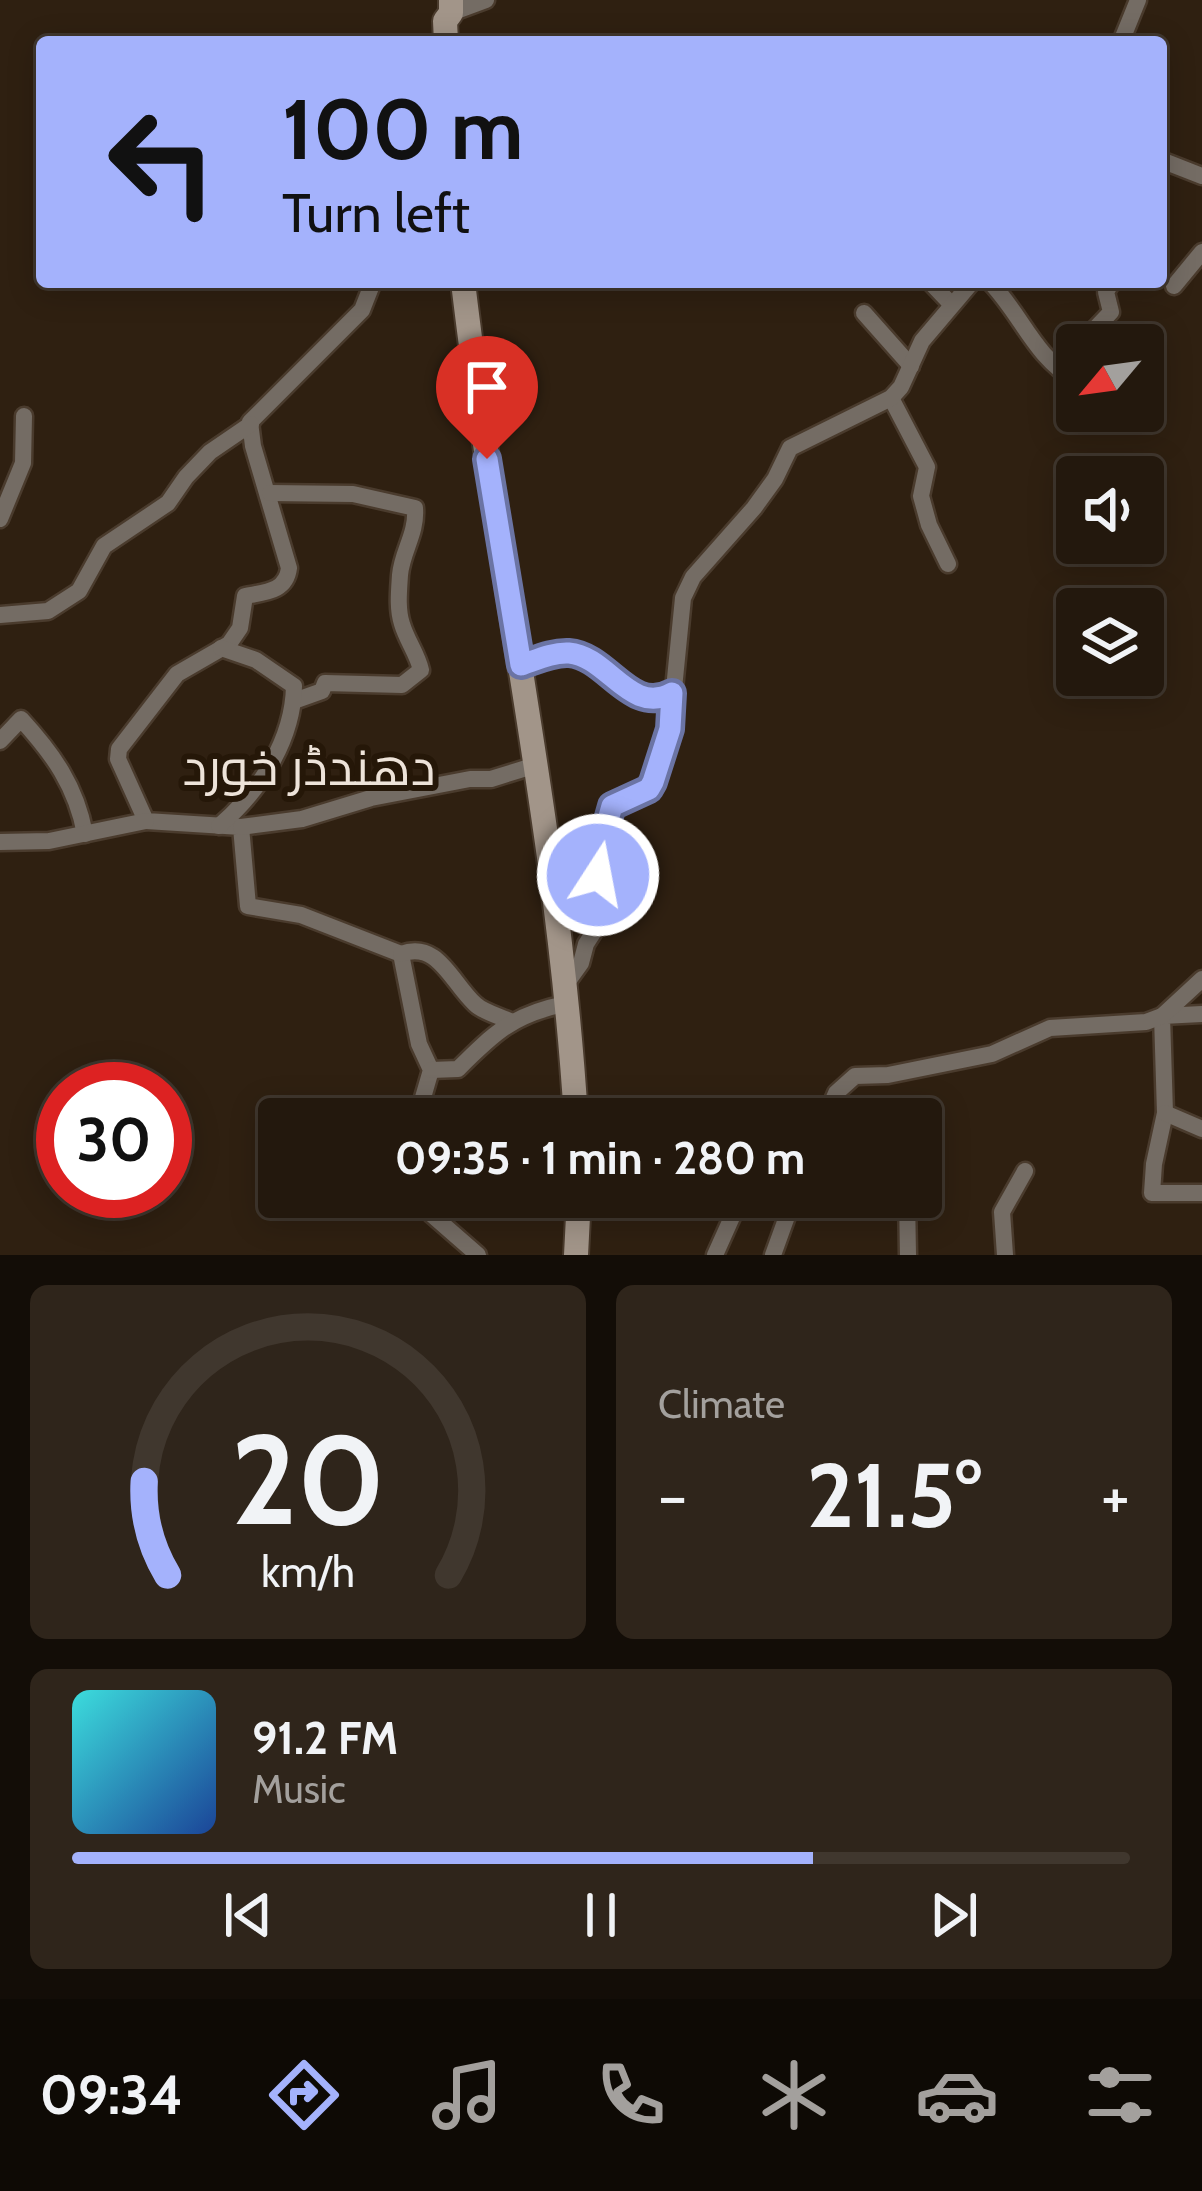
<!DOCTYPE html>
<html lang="en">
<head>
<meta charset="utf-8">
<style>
	body { margin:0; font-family:Cabin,Cairo,sans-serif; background:#2f251b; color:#f1f3f6; height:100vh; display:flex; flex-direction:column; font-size:45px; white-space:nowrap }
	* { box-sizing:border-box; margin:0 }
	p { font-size:39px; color:#a3a09d }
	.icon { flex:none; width:66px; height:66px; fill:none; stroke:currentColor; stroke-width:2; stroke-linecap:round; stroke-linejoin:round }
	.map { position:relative; height:1255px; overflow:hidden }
	.side { display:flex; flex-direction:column; gap:30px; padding:30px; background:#130d07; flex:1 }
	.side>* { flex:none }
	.hud { position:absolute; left:36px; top:36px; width:1131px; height:252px; border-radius:12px; box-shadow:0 6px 30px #0003,0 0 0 3px #40372e; background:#a4b2fc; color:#111; overflow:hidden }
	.needle { width:78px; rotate:241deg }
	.controls { position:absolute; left:1056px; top:324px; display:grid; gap:24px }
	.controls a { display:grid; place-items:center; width:108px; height:108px; border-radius:12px; background:#23180d; box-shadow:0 6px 30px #0003,0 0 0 3px #40372e; font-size:60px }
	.speed { position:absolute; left:36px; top:1062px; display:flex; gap:24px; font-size:60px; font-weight:700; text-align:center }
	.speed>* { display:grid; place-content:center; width:156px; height:156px; border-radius:50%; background:#23180d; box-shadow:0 6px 30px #0003,0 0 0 3px #40372e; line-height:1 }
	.speed .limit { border:18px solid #d22; background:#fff; color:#111 }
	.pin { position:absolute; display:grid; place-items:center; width:102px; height:102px; color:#fff; margin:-123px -51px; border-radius:50% 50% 50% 0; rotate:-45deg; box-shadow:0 0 12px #0007 }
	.pin .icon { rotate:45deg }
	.me { position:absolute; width:132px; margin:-66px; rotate:11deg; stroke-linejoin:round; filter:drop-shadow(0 0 9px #0008) }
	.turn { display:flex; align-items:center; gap:42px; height:252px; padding:0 48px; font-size:54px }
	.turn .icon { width:156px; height:156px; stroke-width:2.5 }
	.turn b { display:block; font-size:84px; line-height:102px }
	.big { font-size:90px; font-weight:700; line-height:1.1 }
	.side .card { flex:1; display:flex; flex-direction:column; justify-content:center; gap:18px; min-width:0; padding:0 42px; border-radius:18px; background:#2f251b }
	.side .dial { align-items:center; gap:0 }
	.dial svg { height:312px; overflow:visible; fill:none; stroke:#40372e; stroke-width:7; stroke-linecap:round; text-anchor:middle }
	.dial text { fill:#f1f3f6; stroke:none }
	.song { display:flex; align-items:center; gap:36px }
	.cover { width:144px; height:144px; border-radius:18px; background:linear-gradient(135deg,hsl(180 70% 55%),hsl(220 70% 35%)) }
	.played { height:12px; border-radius:6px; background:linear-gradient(90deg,#a4b2fc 70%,#40372e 70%) }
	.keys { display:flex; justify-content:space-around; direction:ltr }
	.heat { display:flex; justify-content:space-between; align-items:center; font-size:66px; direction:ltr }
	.side .tiles { flex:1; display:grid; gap:30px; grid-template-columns:1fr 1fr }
	.card:last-child { grid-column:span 2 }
	.trip { position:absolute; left:258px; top:1098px; width:684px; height:120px; border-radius:12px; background:#23180d; box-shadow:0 6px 30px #0003,0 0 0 3px #40372e; font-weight:700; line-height:120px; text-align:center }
	.tab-bar { display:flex; height:192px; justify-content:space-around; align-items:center; background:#0e0a05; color:#a3a09d }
	.tab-bar .icon { width:84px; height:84px }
	.tab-bar .selected { color:#a4b2fc }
	.tab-bar b { font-size:54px; color:#f1f3f6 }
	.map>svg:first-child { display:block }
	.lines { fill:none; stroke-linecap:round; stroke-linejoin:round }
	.minor-casing { stroke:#4a3b2d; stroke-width:21 }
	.secondary-casing { stroke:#4a3b2d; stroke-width:28 }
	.minor { stroke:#746c64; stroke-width:16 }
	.secondary { stroke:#a29589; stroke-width:24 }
	.route-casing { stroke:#6b74a4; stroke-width:30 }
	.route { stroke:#a4b2fc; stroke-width:21 }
	.labels { text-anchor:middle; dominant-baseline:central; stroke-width:12; stroke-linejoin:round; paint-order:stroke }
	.quarter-label { font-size:51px; fill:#ede3d9; stroke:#251708 }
</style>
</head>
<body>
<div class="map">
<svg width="1202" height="1255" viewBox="0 0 1202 1255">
	<rect width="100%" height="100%" fill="#2f2011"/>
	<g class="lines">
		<!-- minor casing -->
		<g class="minor-casing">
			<g id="minor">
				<path d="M451 13 486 0"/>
				<path d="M1121 42 1138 0"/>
				<path d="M1161 160 1202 176"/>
				<path d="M373 282 362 310 250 422 253 446 289 568C286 592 265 592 245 596L240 628 229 644 177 674 119 749 118 759 146 821 241 827 248 906 301 915 401 954 419 1044 431 1070 422 1101V1119"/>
				<path d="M930 282 952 305"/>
				<path d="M990 282C1024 318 1032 354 1077 382"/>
				<path d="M1174 286 1202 252"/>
				<path d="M864 313 911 366"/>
				<path d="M1085 345 1088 336 1111 312 1106 292 1112 282"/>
				<path d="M891 398 927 467 921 496 929 525 948 564"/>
				<path d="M270 493 353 494 415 508C417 534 402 551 400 575 399 591 397 609 402 624 407 641 417 653 421 670L402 685 325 683 322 691 294 701"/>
				<path d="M0 519 23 463 24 416"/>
				<path d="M0 615 48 611 79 591 104 546 168 503 186 477 210 452 251 424"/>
				<path d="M521 665C536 660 553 652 569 653 608 656 630 716 672 693"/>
				<path d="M0 741 21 719C53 754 76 786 85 834"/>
				<path d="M219 826C260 791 293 740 294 686L256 660 221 648"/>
				<path d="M241 827 302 819 371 798 470 779H491L536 765"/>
				<path d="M0 842 49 841 146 821"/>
				<path d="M401 954C438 940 451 982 475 1004 483 1012 499 1016 510 1021"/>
				<path d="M563 988 581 963 586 944 606 913 596 862 612 806 649 789 670 729 683 598 693 577 754 508 775 479 790 448 891 398 901 387 922 341 972 282"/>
				<path d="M1202 1014 1162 1016 1165 1113 1154 1164 1152 1193H1202"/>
				<path d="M431 1070 458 1069C494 1033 514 1014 565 1004"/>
				<path d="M1165 1113 1202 1129"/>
				<path d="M825 1119 836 1093 855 1076 888 1075 992 1054 1050 1028 1146 1022 1162 1016 1202 979"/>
				<path d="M429 1197 431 1214 478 1255"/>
				<path d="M907 1197 908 1255"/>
				<path d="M715 1255 741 1197"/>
				<path d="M773 1255 794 1197"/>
				<path d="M1005 1255 1002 1212 1025 1171"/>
			</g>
		</g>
		<!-- secondary casing -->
		<g class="secondary-casing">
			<g id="secondary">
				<path d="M446 42 445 21 451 13V0"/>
				<path d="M463 282C496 561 559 838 576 1119"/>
				<path d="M576 1255 579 1197"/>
			</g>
		</g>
		<!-- minor -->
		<use href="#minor" class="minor"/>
		<!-- secondary -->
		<use href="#secondary" class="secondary"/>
	</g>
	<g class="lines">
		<!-- route casing -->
		<g class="route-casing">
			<path id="route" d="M487 459 521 665C536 660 553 652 569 653 608 656 630 716 672 693L670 729 653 782 649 789 612 806 596 862 598 875"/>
		</g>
		<!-- route -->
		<use href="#route" class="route"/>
	</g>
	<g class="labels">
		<!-- quarter labels -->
		<g class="quarter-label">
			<text x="309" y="767">دھندڈر خورد</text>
		</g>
	</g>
</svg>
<div class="controls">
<a><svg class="needle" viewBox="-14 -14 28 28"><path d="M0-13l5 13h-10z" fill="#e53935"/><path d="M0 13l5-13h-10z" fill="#a3a09d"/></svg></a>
<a><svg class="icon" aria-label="sound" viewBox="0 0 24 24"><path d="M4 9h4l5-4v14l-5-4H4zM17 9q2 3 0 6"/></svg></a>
<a><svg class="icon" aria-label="layers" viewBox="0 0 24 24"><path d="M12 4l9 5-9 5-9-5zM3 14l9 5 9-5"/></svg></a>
</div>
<div class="speed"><div class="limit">30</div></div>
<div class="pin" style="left:487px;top:459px;background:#d93025"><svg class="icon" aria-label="arrive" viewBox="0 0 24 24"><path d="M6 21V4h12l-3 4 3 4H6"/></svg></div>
<svg class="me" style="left:598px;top:875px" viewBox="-20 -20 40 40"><circle r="17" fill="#a4b2fc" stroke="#fff" stroke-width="3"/><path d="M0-11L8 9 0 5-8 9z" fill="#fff"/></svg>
<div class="trip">09:35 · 1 min · 280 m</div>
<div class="hud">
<div class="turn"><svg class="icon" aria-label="left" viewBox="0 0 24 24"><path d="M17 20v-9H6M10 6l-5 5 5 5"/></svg><div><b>100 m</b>Turn left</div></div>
</div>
</div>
<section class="side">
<div class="tiles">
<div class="card dial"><svg viewBox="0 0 100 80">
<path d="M14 69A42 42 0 1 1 86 69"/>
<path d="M14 69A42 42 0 0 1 8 45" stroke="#a4b2fc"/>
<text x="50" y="56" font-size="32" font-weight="700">20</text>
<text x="50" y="72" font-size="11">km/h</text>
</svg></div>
<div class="card"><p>Climate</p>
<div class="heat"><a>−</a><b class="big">21.5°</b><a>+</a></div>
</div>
<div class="card">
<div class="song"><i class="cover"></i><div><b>91.2 FM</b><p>Music</p></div></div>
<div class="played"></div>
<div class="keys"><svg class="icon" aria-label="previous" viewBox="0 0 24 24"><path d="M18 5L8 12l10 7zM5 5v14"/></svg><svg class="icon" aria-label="pause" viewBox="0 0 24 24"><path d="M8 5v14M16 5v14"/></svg><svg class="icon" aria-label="next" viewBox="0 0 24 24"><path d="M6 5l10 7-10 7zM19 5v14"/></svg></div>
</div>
</div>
</section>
<nav class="tab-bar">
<b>09:34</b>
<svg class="icon selected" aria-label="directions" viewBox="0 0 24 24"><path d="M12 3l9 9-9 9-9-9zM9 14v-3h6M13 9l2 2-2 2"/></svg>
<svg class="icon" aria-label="music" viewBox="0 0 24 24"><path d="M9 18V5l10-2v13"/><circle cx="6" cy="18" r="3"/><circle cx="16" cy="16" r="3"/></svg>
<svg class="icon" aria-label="phone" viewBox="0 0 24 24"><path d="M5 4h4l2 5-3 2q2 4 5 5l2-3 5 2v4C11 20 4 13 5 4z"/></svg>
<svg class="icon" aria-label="climate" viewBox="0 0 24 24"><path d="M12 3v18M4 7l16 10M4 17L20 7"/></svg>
<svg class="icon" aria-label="car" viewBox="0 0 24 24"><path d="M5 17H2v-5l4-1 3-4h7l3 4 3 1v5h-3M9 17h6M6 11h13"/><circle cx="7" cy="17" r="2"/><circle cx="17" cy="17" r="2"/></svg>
<svg class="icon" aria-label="filters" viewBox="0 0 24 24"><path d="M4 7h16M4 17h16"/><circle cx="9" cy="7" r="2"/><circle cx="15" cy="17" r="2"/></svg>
</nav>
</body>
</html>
